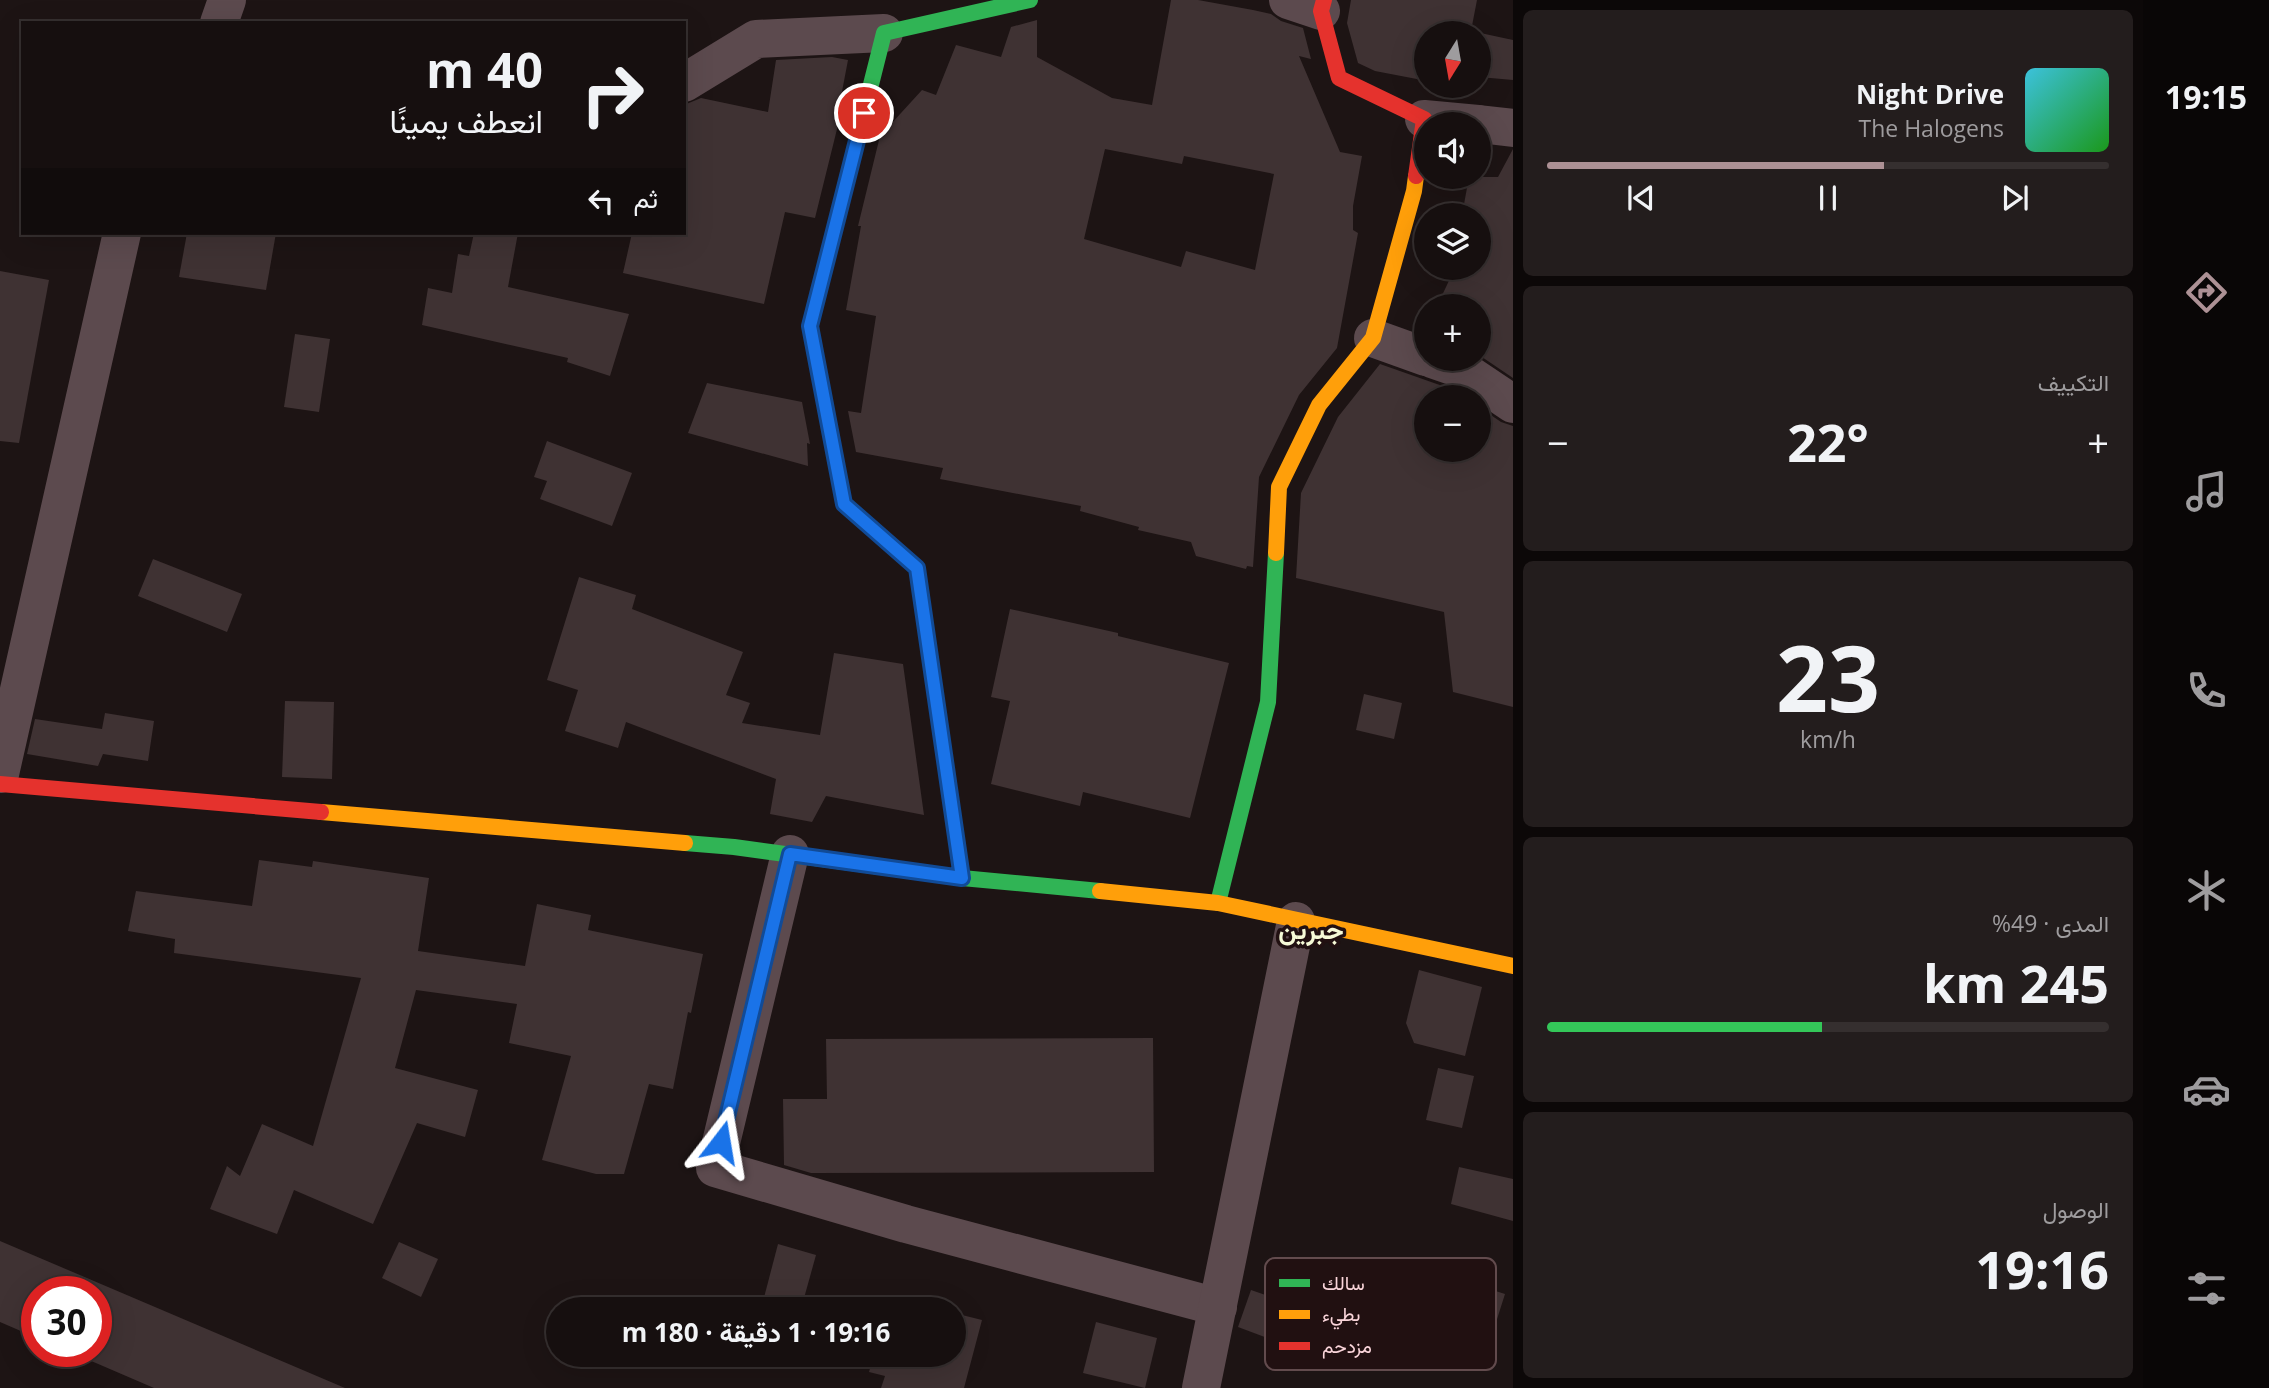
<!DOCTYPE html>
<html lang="ar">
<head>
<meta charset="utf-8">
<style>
	body { margin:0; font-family:"Open Sans",Vazirmatn,sans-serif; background:#231d1d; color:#f1f3f6; direction:rtl; height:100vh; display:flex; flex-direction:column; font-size:26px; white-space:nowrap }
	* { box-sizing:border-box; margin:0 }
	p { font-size:23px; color:#9e9c9e }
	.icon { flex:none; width:38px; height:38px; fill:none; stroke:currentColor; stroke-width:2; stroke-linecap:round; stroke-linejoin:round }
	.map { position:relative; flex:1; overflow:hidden; direction:ltr }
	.side { display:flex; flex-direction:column; gap:10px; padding:10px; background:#0c0808; width:630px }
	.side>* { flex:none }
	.banner { position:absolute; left:21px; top:21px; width:665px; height:214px; border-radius:0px; box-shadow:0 7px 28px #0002,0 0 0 2px #352f2f; direction:rtl; background:#160f0f; color:#f1f3f6; overflow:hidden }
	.needle { width:46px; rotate:191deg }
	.buttons { position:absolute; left:1414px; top:21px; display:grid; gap:14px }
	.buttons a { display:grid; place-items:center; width:77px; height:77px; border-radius:50%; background:#160f0f; box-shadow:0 7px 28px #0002,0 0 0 2px #352f2f; font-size:35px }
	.speed { position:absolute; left:21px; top:1276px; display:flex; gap:14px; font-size:35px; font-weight:700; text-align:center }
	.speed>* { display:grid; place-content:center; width:91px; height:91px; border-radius:50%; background:#160f0f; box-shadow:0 7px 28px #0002,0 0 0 2px #352f2f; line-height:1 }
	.speed .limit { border:10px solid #d22; background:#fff; color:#111 }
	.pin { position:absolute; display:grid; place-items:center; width:60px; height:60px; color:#fff; margin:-30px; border:4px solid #fff; border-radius:50%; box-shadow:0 2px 7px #0007 }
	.me { position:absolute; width:77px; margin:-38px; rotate:14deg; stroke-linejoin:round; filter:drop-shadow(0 0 5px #0008) }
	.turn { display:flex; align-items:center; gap:24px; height:147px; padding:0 28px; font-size:32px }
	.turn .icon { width:91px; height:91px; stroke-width:2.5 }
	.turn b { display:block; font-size:49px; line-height:60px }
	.then { display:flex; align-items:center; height:66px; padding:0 28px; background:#0003; gap:14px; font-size:26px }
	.big { font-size:52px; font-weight:700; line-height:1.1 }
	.side .widget { flex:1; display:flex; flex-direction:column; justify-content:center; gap:10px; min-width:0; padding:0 24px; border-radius:10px; background:#231d1d }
	.side .dial { align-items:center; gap:0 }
	.dial b { font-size:91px; line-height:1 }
	.song { display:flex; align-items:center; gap:21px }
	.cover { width:84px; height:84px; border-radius:10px; background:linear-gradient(135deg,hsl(190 70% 55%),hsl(120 70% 35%)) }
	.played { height:7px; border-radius:4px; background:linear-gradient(90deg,#ad9195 60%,#352f2f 60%) }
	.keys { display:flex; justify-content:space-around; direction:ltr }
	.heat { display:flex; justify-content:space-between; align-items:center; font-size:38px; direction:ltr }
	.charge { height:10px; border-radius:5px; background:linear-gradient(90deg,#34c759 49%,#352f2f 0) }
	.trip { position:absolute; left:546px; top:1297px; width:420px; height:70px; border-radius:35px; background:#160f0f; box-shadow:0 7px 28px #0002,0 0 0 2px #352f2f; font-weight:700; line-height:70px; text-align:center; direction:rtl }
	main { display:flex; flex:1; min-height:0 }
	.dock { display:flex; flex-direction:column; width:126px; justify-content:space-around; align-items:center; background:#090606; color:#9e9c9e }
	.dock .icon { width:49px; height:49px }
	.dock .selected { color:#ad9195 }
	.dock b { font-size:32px; color:#f1f3f6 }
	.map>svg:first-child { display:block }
	.building { fill:#3f3233; fill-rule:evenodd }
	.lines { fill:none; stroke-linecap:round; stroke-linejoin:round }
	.street { stroke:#5c4a4e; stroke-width:38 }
	.fast { stroke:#30b455; stroke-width:16 }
	.slow { stroke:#ff9f0a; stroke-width:16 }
	.jam { stroke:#e5322d; stroke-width:16 }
	.route-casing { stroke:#114b97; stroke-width:18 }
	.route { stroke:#1a73e8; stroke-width:12 }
	.labels { text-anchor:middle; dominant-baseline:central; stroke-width:7; stroke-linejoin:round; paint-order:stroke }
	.district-label { font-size:26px; font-weight:bold; fill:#f6fad7; stroke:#211011 }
	.key { fill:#211011; stroke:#624b4d; stroke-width:2 }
	.key-label { font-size:19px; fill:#fad5da }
</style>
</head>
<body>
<main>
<nav class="dock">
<b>19:15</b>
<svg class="icon selected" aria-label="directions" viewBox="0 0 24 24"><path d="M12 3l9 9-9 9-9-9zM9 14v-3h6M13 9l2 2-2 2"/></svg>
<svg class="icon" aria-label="music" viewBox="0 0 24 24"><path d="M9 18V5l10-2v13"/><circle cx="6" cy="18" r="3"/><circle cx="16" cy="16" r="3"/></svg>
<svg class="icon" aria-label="phone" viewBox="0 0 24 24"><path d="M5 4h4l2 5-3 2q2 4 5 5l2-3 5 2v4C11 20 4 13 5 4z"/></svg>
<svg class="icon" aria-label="climate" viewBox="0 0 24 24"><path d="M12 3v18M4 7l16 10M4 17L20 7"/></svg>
<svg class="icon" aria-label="car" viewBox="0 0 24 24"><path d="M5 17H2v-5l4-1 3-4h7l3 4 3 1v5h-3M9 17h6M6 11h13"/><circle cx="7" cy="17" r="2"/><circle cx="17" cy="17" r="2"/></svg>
<svg class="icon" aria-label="filters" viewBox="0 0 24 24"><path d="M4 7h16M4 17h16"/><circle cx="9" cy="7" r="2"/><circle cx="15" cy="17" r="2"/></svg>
</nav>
<section class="side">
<div class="widget">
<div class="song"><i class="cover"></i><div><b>Night Drive</b><p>The Halogens</p></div></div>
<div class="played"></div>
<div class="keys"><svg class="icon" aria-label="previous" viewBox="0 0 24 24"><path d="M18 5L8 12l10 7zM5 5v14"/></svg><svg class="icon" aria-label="pause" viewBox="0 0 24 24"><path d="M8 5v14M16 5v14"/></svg><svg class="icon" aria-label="next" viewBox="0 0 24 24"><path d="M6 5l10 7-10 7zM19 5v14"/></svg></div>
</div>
<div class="widget"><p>التكييف</p>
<div class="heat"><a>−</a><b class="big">22°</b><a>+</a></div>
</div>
<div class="widget dial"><b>23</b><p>km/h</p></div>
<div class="widget"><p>المدى · 49%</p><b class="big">245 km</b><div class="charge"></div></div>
<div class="widget"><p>الوصول</p><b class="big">19:16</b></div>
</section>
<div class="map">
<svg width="1513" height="1388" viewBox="0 0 1513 1388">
	<rect width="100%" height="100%" fill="#1d1414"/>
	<!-- building -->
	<g class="building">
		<path d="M1171 0H1198L1253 10 1271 14 1281 21 1303 28 1311 59 1299 56 1340 152 1362 156 1353 206V230L1358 233 1337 348 1299 395 1259 477 1253 567 1247 566 1246 569 1196 556 1191 542 1138 530 1139 527 1080 511 1081 506 940 479 943 468 856 452 848 411 861 413 876 316 846 310 861 226H858L880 136 922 90 936 95 956 45 1001 57 1011 27 1037 20V57L1112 98 1152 105ZM1105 149 1182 164 1184 156 1274 174 1255 270 1186 251 1181 267 1084 239Z"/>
		<path d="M1351 0H1477L1471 31 1513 40V80L1479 77V33H1426V73L1422 72V80L1375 71 1358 63 1347 23Z"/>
		<path d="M832 57 848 60 840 102 843 103 839 121 815 218 785 212 764 304 623 273 632 233H684V105L701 98 768 112 776 60Z"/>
		<path d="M1513 149V378L1479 355V306H1437L1455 268H1479L1480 215H1462L1469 177H1498Z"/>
		<path d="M187 233H276L266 290 179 277Z"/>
		<path d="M474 233H518L508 287 629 314 610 376 567 362 568 358 422 325 428 288 452 293 458 254 469 256Z"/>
		<path d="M0 271 49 280 19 443 0 441Z"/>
		<path d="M295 334 330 339 319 412 284 407Z"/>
		<path d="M1380 364 1451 389 1464 397H1426V450H1479V407L1501 422 1513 426V707L1453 692 1444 612 1296 578 1301 493 1338 417Z"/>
		<path d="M707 383 802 402 810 444 807 443 808 466 688 433Z"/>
		<path d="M547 441 632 473 612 526 540 499 547 481 534 477Z"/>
		<path d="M153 559 242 594 227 632 138 596Z"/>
		<path d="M579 577 636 595 632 609 743 652 726 695 750 703 742 723 820 735 834 653 903 664 924 815 826 796 812 822 770 814 776 779 626 722 618 748 565 731 578 690 547 680Z"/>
		<path d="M1010 609 1118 633V636L1229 663 1190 818 1083 792 1080 806 991 784 1010 701 991 697Z"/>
		<path d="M1364 694 1402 703 1394 739 1356 730Z"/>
		<path d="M285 701 334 702 332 779 282 777Z"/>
		<path d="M105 713 154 721 148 761 103 754 98 766 27 754 35 719 102 729Z"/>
		<path d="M259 860 312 867 313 861 429 878 418 951 525 966 537 904 591 915 588 930 703 954 691 1013 688 1012 673 1089 649 1084 624 1174H596L542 1160 571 1056 509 1043 517 1004 416 990 395 1068 478 1090 465 1137 417 1123 373 1224 294 1190 277 1234 210 1209 227 1166 240 1176 262 1124 313 1146 361 978 174 953 175 939 128 931 136 891 252 906Z"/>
		<path d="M1419 970 1482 987 1465 1056 1414 1043 1406 1023Z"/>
		<path d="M1153 1038 1154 1172 811 1173 784 1165 783 1099H827L826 1039Z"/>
		<path d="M1438 1068 1474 1076 1462 1128 1426 1120Z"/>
		<path d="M1459 1167 1513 1179V1221L1451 1204Z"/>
		<path d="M0 1241 345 1388H154L68 1351H96V1292H37V1338L0 1322Z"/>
		<path d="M399 1242 438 1259 421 1297 382 1278Z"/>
		<path d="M778 1244 816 1255 801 1309H761Z"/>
		<path d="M1439 1273 1505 1294 1492 1335 1477 1329 1467 1360 1417 1343Z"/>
		<path d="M1251 1290 1291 1304 1278 1342 1238 1327Z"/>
		<path d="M889 1296 938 1309H885Z"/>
		<path d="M954 1313 982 1320 964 1388H881L885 1376 869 1372 874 1354H954Z"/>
		<path d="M1096 1322 1157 1338 1145 1388 1083 1373Z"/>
	</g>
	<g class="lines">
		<!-- street -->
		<g class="street">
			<path d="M1288 0 1321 11"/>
			<path d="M219 23 227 0"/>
			<path d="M684 83 756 39 884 33"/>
			<path d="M1424 119 1478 124"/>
			<path d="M1479 124 1513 128"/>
			<path d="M1373 338 1426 357"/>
			<path d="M1432 359 1461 369 1513 404"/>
			<path d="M0 774 122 233"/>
			<path d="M790 854 715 1168 906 1224 1218 1307"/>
			<path d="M1201 1388 1296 921"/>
		</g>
		<!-- fast -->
		<g class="fast">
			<path d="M828 420 810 326 884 33 1030 0"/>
			<path d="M685 843 734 847 962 878 1100 891"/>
			<path d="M1218 903 1268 702 1276 553"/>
		</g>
		<!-- slow -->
		<g class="slow">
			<path d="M828 420 844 504 917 568 962 878"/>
			<path d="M1276 553 1279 487 1319 405 1373 338 1414 191 1416 176"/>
			<path d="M321 812 685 843"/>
			<path d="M1100 891 1218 903 1513 966"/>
		</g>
		<!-- jam -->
		<g class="jam">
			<path d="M1324 0 1321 11 1339 78 1424 119 1416 176"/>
			<path d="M0 784 321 812"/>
		</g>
	</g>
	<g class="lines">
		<!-- route casing -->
		<g class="route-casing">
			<path id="route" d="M721 1142 790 854 962 878 917 568 844 504 810 326 864 113"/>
		</g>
		<!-- route -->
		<use href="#route" class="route"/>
	</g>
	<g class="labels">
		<!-- district labels -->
		<g class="district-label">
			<text x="1311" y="929">جبرين</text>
		</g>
	</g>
	<!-- legend -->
	<rect x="1265" y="1258" width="231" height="112" rx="10" class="key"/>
	<rect x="1279" y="1279" width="31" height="8" fill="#30b455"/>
	<rect x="1279" y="1310" width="31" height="9" fill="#ff9f0a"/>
	<rect x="1279" y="1342" width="31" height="8" fill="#e5322d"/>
	<g class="key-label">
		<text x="1322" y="1290">سالك</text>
		<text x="1322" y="1321">بطيء</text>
		<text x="1322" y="1353">مزدحم</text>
	</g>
</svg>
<div class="buttons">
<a><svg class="needle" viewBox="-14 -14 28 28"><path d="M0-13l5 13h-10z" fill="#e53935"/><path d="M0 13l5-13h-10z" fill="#9e9c9e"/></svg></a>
<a><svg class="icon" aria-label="sound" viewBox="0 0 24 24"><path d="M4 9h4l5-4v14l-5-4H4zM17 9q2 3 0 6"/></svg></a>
<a><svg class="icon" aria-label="layers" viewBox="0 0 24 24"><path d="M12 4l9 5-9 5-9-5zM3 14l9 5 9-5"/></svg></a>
<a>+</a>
<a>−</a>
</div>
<div class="speed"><div class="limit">30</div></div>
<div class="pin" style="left:864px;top:113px;background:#d93025"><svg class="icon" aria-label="arrive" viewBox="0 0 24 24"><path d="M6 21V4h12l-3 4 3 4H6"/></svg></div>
<svg class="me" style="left:721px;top:1142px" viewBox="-20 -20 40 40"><path d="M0-17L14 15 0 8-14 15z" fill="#1a73e8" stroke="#fff" stroke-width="4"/></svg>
<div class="trip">19:16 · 1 دقيقة · 180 m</div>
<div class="banner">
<div class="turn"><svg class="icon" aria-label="right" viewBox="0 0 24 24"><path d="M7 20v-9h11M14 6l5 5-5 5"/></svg><div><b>40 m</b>انعطف يمينًا</div></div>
<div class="then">ثم<svg class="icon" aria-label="left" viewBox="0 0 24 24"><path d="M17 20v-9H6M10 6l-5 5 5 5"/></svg></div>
</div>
</div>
</main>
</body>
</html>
